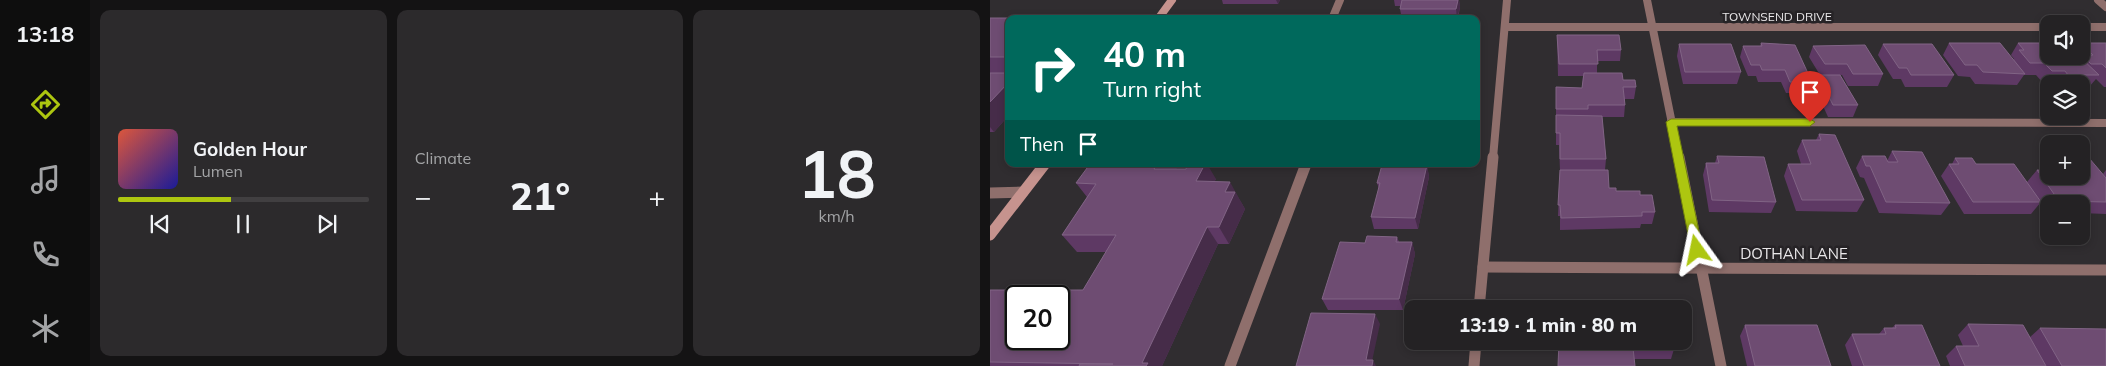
<!DOCTYPE html>
<html lang="en">
<head>
<meta charset="utf-8">
<style>
	body { margin:0; font-family:Mulish,sans-serif; background:#2c2a2c; color:#f1f3f6; height:100vh; display:flex; flex-direction:column; font-size:19px; white-space:nowrap }
	* { box-sizing:border-box; margin:0 }
	p { font-size:16px; color:#a3a4a6 }
	.icon { flex:none; width:28px; height:28px; fill:none; stroke:currentColor; stroke-width:2; stroke-linecap:round; stroke-linejoin:round }
	.map { position:relative; flex:1; overflow:hidden }
	.drawer { display:flex; flex-direction:column; gap:10px; padding:10px; background:#141314; width:900px }
	.drawer>* { flex:none }
	.banner { position:absolute; left:15px; top:15px; width:475px; height:152px; border-radius:10px; box-shadow:0 2px 8px #0003,0 0 0 1px #413f41; background:#00695c; color:#fff; overflow:hidden }
	.buttons { position:absolute; left:1050px; top:15px; display:grid; gap:10px }
	.buttons a { display:grid; place-items:center; width:50px; height:50px; border-radius:10px; background:#242224; box-shadow:0 2px 8px #0003,0 0 0 1px #413f41; font-size:25px }
	.speed { position:absolute; left:15px; top:285px; display:flex; gap:10px; font-size:25px; font-weight:700; text-align:center }
	.speed>* { display:grid; place-content:center; width:65px; height:65px; border-radius:50%; background:#242224; box-shadow:0 2px 8px #0003,0 0 0 1px #413f41; line-height:1 }
	.speed .limit { border:2px solid #111; border-radius:8px; background:#fff; color:#111 }
	.pin { position:absolute; display:grid; place-items:center; width:42px; height:42px; color:#fff; margin:-51px -21px; border-radius:50% 50% 50% 0; rotate:-45deg; box-shadow:0 0 5px #0007 }
	.pin .icon { rotate:45deg }
	.me { position:absolute; width:55px; margin:-28px; rotate:348deg; stroke-linejoin:round; filter:drop-shadow(0 0 4px #0008) }
	.turn { display:flex; align-items:center; gap:18px; height:105px; padding:0 15px; font-size:22px }
	.turn .icon { width:65px; height:65px; stroke-width:2.5 }
	.turn b { display:block; font-size:35px; line-height:42px }
	.then { display:flex; align-items:center; height:48px; padding:0 15px; background:#0003; gap:10px; font-size:19px }
	.big { font-size:38px; font-weight:800; line-height:1.1 }
	.drawer .tile { flex:1; display:flex; flex-direction:column; justify-content:center; gap:8px; min-width:0; padding:0 18px; border-radius:10px; background:#2c2a2c }
	.drawer .dial { align-items:center; gap:0 }
	.dial b { font-size:65px; line-height:1 }
	.song { display:flex; align-items:center; gap:15px }
	.cover { width:60px; height:60px; border-radius:8px; background:linear-gradient(135deg,hsl(10 70% 55%),hsl(240 70% 35%)) }
	.played { height:5px; border-radius:2px; background:linear-gradient(90deg,#adc610 45%,#413f41 45%) }
	.keys { display:flex; justify-content:space-around; direction:ltr }
	.heat { display:flex; justify-content:space-between; align-items:center; font-size:28px; direction:ltr }
	.drawer .tiles { flex:1; display:grid; gap:10px; grid-template-columns:repeat(3,1fr) }
	.trip { position:absolute; left:414px; top:300px; width:288px; height:50px; border-radius:10px; background:#242224; box-shadow:0 2px 8px #0003,0 0 0 1px #413f41; font-weight:800; line-height:50px; text-align:center }
	main { display:flex; flex:1; min-height:0 }
	.menu { display:flex; flex-direction:column; width:90px; justify-content:space-around; align-items:center; background:#0e0e0e; color:#a3a4a6 }
	.menu .icon { width:35px; height:35px }
	.menu .selected { color:#adc610 }
	.menu b { font-size:22px; color:#f1f3f6 }
	.map>svg:first-child { display:block }
	.lines { fill:none; stroke-linecap:round; stroke-linejoin:round }
	.lane-far1 { stroke:#8f6f6c; stroke-width:8 }
	.lane { stroke:#8f6f6c; stroke-width:11 }
	.street-far1 { stroke:#8f6f6c; stroke-width:8 }
	.street { stroke:#8f6f6c; stroke-width:11 }
	.secondary-far1 { stroke:#c6938e; stroke-width:8 }
	.secondary { stroke:#c6938e; stroke-width:11 }
	.wall { fill:#5e3964 }
	.shaded-wall { fill:#462c49 }
	.building { fill:#6e4c72; stroke:#816485; fill-rule:evenodd }
	.route { fill:#adc610; stroke:#70810a }
	.labels { text-anchor:middle; dominant-baseline:central; stroke-width:5; stroke-linejoin:round; paint-order:stroke }
	.far-street-label { font-size:12px; fill:#eae8ea; stroke:#262326 }
	.street-label { font-size:15px; fill:#eae8ea; stroke:#262326 }
</style>
</head>
<body>
<main>
<nav class="menu">
<b>13:18</b>
<svg class="icon selected" aria-label="directions" viewBox="0 0 24 24"><path d="M12 3l9 9-9 9-9-9zM9 14v-3h6M13 9l2 2-2 2"/></svg>
<svg class="icon" aria-label="music" viewBox="0 0 24 24"><path d="M9 18V5l10-2v13"/><circle cx="6" cy="18" r="3"/><circle cx="16" cy="16" r="3"/></svg>
<svg class="icon" aria-label="phone" viewBox="0 0 24 24"><path d="M5 4h4l2 5-3 2q2 4 5 5l2-3 5 2v4C11 20 4 13 5 4z"/></svg>
<svg class="icon" aria-label="climate" viewBox="0 0 24 24"><path d="M12 3v18M4 7l16 10M4 17L20 7"/></svg>
</nav>
<section class="drawer">
<div class="tiles">
<div class="tile">
<div class="song"><i class="cover"></i><div><b>Golden Hour</b><p>Lumen</p></div></div>
<div class="played"></div>
<div class="keys"><svg class="icon" aria-label="previous" viewBox="0 0 24 24"><path d="M18 5L8 12l10 7zM5 5v14"/></svg><svg class="icon" aria-label="pause" viewBox="0 0 24 24"><path d="M8 5v14M16 5v14"/></svg><svg class="icon" aria-label="next" viewBox="0 0 24 24"><path d="M6 5l10 7-10 7zM19 5v14"/></svg></div>
</div>
<div class="tile"><p>Climate</p>
<div class="heat"><a>−</a><b class="big">21°</b><a>+</a></div>
</div>
<div class="tile dial"><b>18</b><p>km/h</p></div>
</div>
</section>
<div class="map">
<svg width="1116" height="366" viewBox="0 0 1116 366">
	<rect width="100%" height="100%" fill="#302d30"/>
	<g class="lines">
		<!-- lane-far1 -->
		<g class="lane-far1">
			<path d="M657 0 689 158"/>
			<path d="M342 19 350 0"/>
			<path d="M681 122 1116 123"/>
		</g>
		<!-- lane -->
		<g class="lane">
			<path d="M689 157 731 366"/>
			<path d="M0 193 33 192"/>
			<path d="M240 366 316 164"/>
		</g>
		<!-- street-far1 -->
		<g class="street-far1">
			<path d="M1108 0 1116 7"/>
			<path d="M515 27H1059"/>
			<path d="M1091 27H1116"/>
			<path d="M503 158 517 0"/>
		</g>
		<!-- street -->
		<g class="street">
			<path d="M493 267 1116 270"/>
			<path d="M489 309 503 157"/>
			<path d="M484 366 486 341"/>
		</g>
		<!-- secondary-far1 -->
		<path class="secondary-far1" d="M168 19 182 0"/>
		<!-- secondary -->
		<path class="secondary" d="M0 235 55 164"/>
	</g>
	<!-- wall -->
	<g class="wall">
		<path d="M232 0H290L288 4H233Z"/>
		<path d="M404 0H469L470 7 468 19H412L410 9V6H405Z"/>
		<path d="M0 18 19 19V115L4 132H0Z"/>
		<path d="M567 35 631 50 630 61H607V73L633 80 646 87 644 99H635V105L634 117H612L616 159 615 170 619 188 626 191 650 195 665 212 662 224H651L650 228 570 230V216H568L570 171 569 145H566V87L592 88 593 76H568Z"/>
		<path d="M771 43 822 82 817 93H796L791 82H768L766 76H758L750 57 753 46H770Z"/>
		<path d="M959 43 1023 60 1024 59 1021 55 1028 43 1059 56H1091V43H1116V87H1114L1106 79 1099 87H1091V84L1053 83 1046 75H1034L1027 85 985 84 980 77 968 76 953 55Z"/>
		<path d="M689 44 751 72 747 84H693L687 56Z"/>
		<path d="M893 44 964 75 957 87H915L911 79H903L888 55Z"/>
		<path d="M823 46 893 74 888 86H858L852 75H850L868 105 863 117H838L824 86 828 75H830L819 57Z"/>
		<path d="M829 134 874 200 867 212 806 211 794 176 798 164H811L807 151 812 140H826Z"/>
		<path d="M902 151 960 203 951 215 889 213 874 178 870 177 866 168 872 156 897 161Z"/>
		<path d="M727 156 786 202 781 213 719 212 713 175 716 163H725Z"/>
		<path d="M965 158 986 164 1037 182 1047 170 1057 171 1056 170 1059 167V176L1116 178V214L1091 213V204H1059V213L1051 202 1041 214H974L951 176 959 164H962Z"/>
		<path d="M188 165 186 169 226 179 224 182 245 192 255 209 239 244H228L172 366H0V290H93L116 252H87L72 235 97 197 86 183Z"/>
		<path d="M437 165 439 177 428 229H384L381 217 389 189 387 183Z"/>
		<path d="M1116 170V178L1113 174Z"/>
		<path d="M407 237 409 242H422L425 254 413 310H338L332 299 375 243Z"/>
		<path d="M978 324 1040 337 1050 328 1116 366H960L956 356 966 346H973L968 335Z"/>
		<path d="M755 325 841 366H757L750 336Z"/>
		<path d="M905 325 950 366H862L855 345 862 334H889L894 328H902Z"/>
		<path d="M569 341 684 349 681 359H644Z"/>
	</g>
	<!-- shaded-wall -->
	<g class="shaded-wall">
		<path d="M286 0H290L288 4Z"/>
		<path d="M468 0H469L470 7 467 19 466 9Z"/>
		<path d="M19 82V115L4 132 0 127V102Z"/>
		<path d="M167 164H187L188 165 176 187 164 169Z"/>
		<path d="M215 164H217L226 179 216 199 206 181Z"/>
		<path d="M437 165 439 177 428 229 425 218Z"/>
		<path d="M240 182 255 209 239 244 229 227 235 192Z"/>
		<path d="M217 227 228 244 172 366H154L152 363Z"/>
		<path d="M422 242 425 254 413 310 409 299Z"/>
		<path d="M385 314 390 324 381 366 376 360Z"/>
		<path d="M383 360 386 366H382Z"/>
	</g>
	<!-- building -->
	<g class="building">
		<path d="M412 0H468L466 9H410Z"/>
		<path d="M0 18H64L19 19V57H0Z"/>
		<path d="M567 35H629L631 50H607L608 64H569Z"/>
		<path d="M771 43 805 45 822 82H800L795 70H772L770 65H761L753 46H772Z"/>
		<path d="M959 43H1010L1035 74 993 72 987 65H975Z"/>
		<path d="M1028 43H1059V56H1089L1109 75H1078L1075 71H1062L1054 63H1040L1029 50H1034Z"/>
		<path d="M1091 43H1116V68L1112 64H1101L1092 55H1103Z"/>
		<path d="M689 44H741L751 72H695Z"/>
		<path d="M893 44H942L964 75H921L917 68H909Z"/>
		<path d="M875 45 893 74H863L857 64H835L823 46Z"/>
		<path d="M0 73H19V82L0 102Z"/>
		<path d="M594 73H632L633 80H645L646 87H633L635 105H598V109H566V87L592 88Z"/>
		<path d="M828 75H850L868 105H843Z"/>
		<path d="M566 115 612 116 616 159H570V133H566Z"/>
		<path d="M829 134 845 135 874 200H812L798 164H821L812 140H831Z"/>
		<path d="M902 151 932 152 960 203 896 202 880 166H876L872 156H895L898 162H908Z"/>
		<path d="M727 156 774 157 786 202 722 200 716 163H729Z"/>
		<path d="M965 158H982L986 164H1024L1051 202H983L959 164H969Z"/>
		<path d="M1091 158H1099L1116 178V202L1069 201 1047 170 1059 171V176H1091Z"/>
		<path d="M100 164H167L164 169H196L198 164H215L206 181 240 182 235 192H245L229 227H217L152 363H158L156 366H89L90 364H123L0 362V290H93L126 235H72L106 184 86 183ZM26 296H69V339H26Z"/>
		<path d="M392 165H437L425 218 381 217 390 183H387Z"/>
		<path d="M570 170H618L619 188H626V191H650V195H662L665 212H652V216L571 218 570 205H568Z"/>
		<path d="M377 236 407 237 406 242H422L409 299H332L350 242 375 243Z"/>
		<path d="M321 313 385 314 376 360H383L382 366H306Z"/>
		<path d="M978 324 1033 325 1056 366H975L966 346H989Z"/>
		<path d="M755 325H827L841 366H765Z"/>
		<path d="M905 325H932L950 366H874L862 334H896L894 328H906Z"/>
		<path d="M1050 328 1116 329V366H1072Z"/>
		<path d="M569 341H683L684 349 643 348 645 366H568Z"/>
	</g>
	<!-- route -->
	<path class="route" d="M681 119H820L825 122 820 126H687L713 250 707 255 701 250 676 122Z"/>
	<g class="labels">
		<!-- far-street labels -->
		<g class="far-street-label">
			<text x="787" y="16">TOWNSEND DRIVE</text>
		</g>
		<!-- street labels -->
		<g class="street-label">
			<text x="804" y="253">DOTHAN LANE</text>
		</g>
	</g>
</svg>
<div class="buttons">
<a><svg class="icon" aria-label="sound" viewBox="0 0 24 24"><path d="M4 9h4l5-4v14l-5-4H4zM17 9q2 3 0 6"/></svg></a>
<a><svg class="icon" aria-label="layers" viewBox="0 0 24 24"><path d="M12 4l9 5-9 5-9-5zM3 14l9 5 9-5"/></svg></a>
<a>+</a>
<a>−</a>
</div>
<div class="speed"><div class="limit">20</div></div>
<div class="pin" style="left:820px;top:122px;background:#d93025"><svg class="icon" aria-label="arrive" viewBox="0 0 24 24"><path d="M6 21V4h12l-3 4 3 4H6"/></svg></div>
<svg class="me" style="left:707px;top:250px" viewBox="-20 -20 40 40"><path d="M0-17L14 15 0 8-14 15z" fill="#adc610" stroke="#fff" stroke-width="4"/></svg>
<div class="trip">13:19 · 1 min · 80 m</div>
<div class="banner">
<div class="turn"><svg class="icon" aria-label="right" viewBox="0 0 24 24"><path d="M7 20v-9h11M14 6l5 5-5 5"/></svg><div><b>40 m</b>Turn right</div></div>
<div class="then">Then<svg class="icon" aria-label="arrive" viewBox="0 0 24 24"><path d="M6 21V4h12l-3 4 3 4H6"/></svg></div>
</div>
</div>
</main>
</body>
</html>
